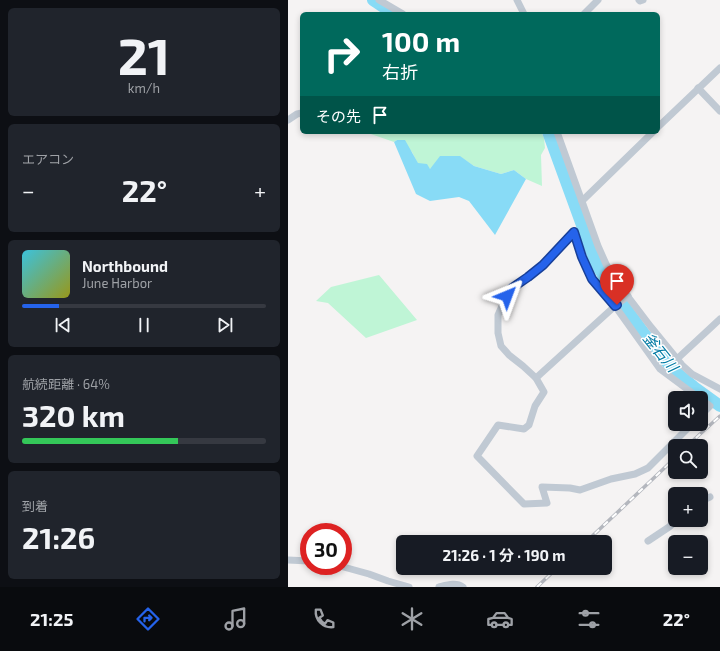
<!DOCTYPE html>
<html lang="ja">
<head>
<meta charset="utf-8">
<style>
	body { margin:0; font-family:"Exo 2","Noto Sans JP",sans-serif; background:#20242c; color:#f1f3f6; height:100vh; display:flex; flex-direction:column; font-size:15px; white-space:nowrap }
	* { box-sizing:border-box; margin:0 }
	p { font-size:13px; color:#9ea1a6 }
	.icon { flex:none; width:22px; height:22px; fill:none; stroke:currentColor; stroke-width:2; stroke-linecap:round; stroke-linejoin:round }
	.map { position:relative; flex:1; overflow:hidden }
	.panel { display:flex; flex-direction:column; gap:8px; padding:8px; background:#0d0f14; width:288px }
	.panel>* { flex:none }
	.banner { position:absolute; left:12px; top:12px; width:360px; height:122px; border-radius:6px; box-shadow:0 2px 6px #0003; background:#00695c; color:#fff; overflow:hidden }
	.fabs { position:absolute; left:380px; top:391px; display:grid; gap:8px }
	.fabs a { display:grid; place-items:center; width:40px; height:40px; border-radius:6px; background:#171b24; box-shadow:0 2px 6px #0003; font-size:20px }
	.speed { position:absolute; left:12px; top:523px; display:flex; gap:8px; font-size:20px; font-weight:700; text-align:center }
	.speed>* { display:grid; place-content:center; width:52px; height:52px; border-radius:50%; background:#171b24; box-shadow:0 2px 6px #0003; line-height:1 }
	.speed .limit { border:6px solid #d22; background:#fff; color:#111 }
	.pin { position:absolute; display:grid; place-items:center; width:34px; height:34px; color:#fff; margin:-41px -17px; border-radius:50% 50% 50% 0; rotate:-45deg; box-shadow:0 0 4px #0007 }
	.pin .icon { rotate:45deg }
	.me { position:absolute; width:44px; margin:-22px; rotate:44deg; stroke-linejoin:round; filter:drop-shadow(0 0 3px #0008) }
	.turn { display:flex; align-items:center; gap:14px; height:84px; padding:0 16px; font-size:18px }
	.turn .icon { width:52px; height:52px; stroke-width:2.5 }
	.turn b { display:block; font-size:28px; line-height:34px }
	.then { display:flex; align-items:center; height:38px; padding:0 16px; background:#0003; gap:8px; font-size:15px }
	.big { font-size:30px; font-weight:700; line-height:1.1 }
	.panel .card { flex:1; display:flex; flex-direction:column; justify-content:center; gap:6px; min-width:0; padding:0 14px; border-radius:6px; background:#20242c }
	.panel .dial { align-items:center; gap:0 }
	.dial b { font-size:52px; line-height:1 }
	.song { display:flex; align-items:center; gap:12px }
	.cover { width:48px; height:48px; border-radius:6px; background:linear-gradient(135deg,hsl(190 70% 55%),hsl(60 70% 35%)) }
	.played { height:4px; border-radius:2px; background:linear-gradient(90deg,#2563eb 15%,#363941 15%) }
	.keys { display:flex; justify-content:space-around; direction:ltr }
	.heat { display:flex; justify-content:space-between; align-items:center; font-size:22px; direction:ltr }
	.charge { height:6px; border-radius:3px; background:linear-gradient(90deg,#34c759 64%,#363941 0) }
	.trip { position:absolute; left:108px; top:535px; width:216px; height:40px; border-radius:6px; background:#171b24; box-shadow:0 2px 6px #0003; font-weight:700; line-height:40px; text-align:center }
	.tabs { display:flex; height:64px; justify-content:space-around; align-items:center; background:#090b0e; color:#9ea1a6 }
	.tabs .icon { width:28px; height:28px }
	.tabs .selected { color:#2563eb }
	.tabs b { font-size:18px; color:#f1f3f6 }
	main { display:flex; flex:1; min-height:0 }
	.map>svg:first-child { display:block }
	.green { fill:#bff5d6 }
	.water { fill:#88dbf6 }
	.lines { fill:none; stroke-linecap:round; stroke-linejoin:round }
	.river { stroke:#88dbf6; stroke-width:12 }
	.street { stroke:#c0c9d3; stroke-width:7 }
	.rail-casing { stroke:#b4b7be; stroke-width:3.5 }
	.rail { stroke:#fff; stroke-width:2; stroke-dasharray:6; stroke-linecap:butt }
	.route-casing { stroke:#184099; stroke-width:10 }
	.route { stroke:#2563eb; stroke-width:7 }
	.labels { text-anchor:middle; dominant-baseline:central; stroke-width:3; stroke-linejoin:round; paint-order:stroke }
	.water-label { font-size:15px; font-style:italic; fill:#037ba4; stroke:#fff }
</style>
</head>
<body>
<main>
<section class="panel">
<div class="card dial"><b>21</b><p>km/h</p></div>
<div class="card"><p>エアコン</p>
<div class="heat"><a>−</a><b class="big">22°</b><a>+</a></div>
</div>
<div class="card">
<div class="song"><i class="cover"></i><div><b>Northbound</b><p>June Harbor</p></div></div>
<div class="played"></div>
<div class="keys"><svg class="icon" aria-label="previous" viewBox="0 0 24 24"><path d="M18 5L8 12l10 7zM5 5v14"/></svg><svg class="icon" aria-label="pause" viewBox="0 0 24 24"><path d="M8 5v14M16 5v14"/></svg><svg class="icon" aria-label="next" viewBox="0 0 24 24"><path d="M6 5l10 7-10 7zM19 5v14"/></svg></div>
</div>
<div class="card"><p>航続距離 · 64%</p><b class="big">320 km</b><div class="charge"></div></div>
<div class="card"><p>到着</p><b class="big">21:26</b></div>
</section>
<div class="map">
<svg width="432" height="587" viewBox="0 0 432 587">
	<rect width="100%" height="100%" fill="#f5f3f3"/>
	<!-- green -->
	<g class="green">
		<path d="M77 132H253L256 138 257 148 253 155 254 186 238 179 226 170 213 174 186 166 171 156 142 169 130 164 124 152 109 140 106 142Z"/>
		<path d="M91 275 129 320 78 338 40 303 28 301 43 287Z"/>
	</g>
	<!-- water -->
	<path class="water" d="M109 140H117L130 163 139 164 142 169 152 156H172L186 166 213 174 226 170 238 179 207 235 181 201 171 197 142 201 128 194 106 142Z"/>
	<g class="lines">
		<!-- river -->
		<g class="river">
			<path d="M85 0 106 14"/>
			<path d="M260 132 306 258 310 267 326 292 358 336 385 370 406 387 432 406"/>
		</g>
		<!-- street -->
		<g class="street">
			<path d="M91 0 115 14"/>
			<path d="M229 0 236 14"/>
			<path d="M351 0 352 1 355 0"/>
			<path d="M296 14 310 0"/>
			<path d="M410 88 432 111"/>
			<path d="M0 120 9 114 14 113"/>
			<path d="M370 127 432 68"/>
			<path d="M269 132 310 246 318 264 325 277 363 327 394 365 404 374 432 389"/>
			<path d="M294 201 365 132"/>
			<path d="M389 359 432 319"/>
			<path d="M248 378 327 306 340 296"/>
			<path d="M413 399 422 406 413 415"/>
			<path d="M404 424 360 468 347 474 323 479 292 490 282 488 254 487 259 503 236 504 189 456 210 425 236 429 241 425 247 406 256 392 248 378 235 366 221 355 213 346 210 333V315L215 304 224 288 240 277 255 265 286 232 294 257 304 279 327 306 372 369 411 398"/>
			<path d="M413 501 422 497"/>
			<path d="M360 541 381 527 389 520"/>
			<path d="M0 560 21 561"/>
			<path d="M52 566 81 574 100 581 121 587"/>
			<path d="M151 587C159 585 168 582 175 587"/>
		</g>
		<!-- rail casing -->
		<g class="rail-casing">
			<g id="rail">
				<path d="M399 446 432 416"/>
				<path d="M298 542 387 458"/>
				<path d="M249 587 269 568"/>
			</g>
		</g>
		<!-- rail -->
		<use href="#rail" class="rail"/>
	</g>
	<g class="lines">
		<!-- route casing -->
		<g class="route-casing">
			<path id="route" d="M219 296 224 288 240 277 255 265 286 232 294 257 304 279 327 306 329 305"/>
		</g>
		<!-- route -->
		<use href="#route" class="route"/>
	</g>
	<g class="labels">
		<!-- water labels -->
		<g class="water-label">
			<text transform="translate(373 352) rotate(51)">釜石川</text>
		</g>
	</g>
</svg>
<div class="fabs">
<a><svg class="icon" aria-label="sound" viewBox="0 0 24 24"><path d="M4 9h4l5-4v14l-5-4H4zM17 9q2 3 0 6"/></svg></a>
<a><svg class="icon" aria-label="search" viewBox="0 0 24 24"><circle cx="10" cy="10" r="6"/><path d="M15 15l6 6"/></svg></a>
<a>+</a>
<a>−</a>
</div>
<div class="speed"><div class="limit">30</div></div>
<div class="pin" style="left:329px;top:305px;background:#d93025"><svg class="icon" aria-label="arrive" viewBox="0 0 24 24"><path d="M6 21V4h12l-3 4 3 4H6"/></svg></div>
<svg class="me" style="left:219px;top:296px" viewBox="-20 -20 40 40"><path d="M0-17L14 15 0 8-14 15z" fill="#2563eb" stroke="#fff" stroke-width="4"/></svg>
<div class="trip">21:26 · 1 分 · 190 m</div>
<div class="banner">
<div class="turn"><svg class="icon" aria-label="right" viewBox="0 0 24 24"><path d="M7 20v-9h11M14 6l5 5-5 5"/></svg><div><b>100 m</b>右折</div></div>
<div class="then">その先<svg class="icon" aria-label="arrive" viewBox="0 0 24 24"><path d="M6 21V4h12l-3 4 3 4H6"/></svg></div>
</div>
</div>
</main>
<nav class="tabs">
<b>21:25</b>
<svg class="icon selected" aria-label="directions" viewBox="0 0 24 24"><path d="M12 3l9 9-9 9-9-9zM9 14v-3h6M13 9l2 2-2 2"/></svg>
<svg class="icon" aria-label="music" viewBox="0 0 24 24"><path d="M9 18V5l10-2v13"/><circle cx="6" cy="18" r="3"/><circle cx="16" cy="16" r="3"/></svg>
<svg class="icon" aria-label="phone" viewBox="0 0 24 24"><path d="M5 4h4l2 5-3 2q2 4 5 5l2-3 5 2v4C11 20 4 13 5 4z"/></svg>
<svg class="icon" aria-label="climate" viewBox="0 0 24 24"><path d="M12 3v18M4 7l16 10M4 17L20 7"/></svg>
<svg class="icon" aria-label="car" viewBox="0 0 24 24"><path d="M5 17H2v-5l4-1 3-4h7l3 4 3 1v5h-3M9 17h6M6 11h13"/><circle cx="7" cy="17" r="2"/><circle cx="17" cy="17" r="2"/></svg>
<svg class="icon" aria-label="filters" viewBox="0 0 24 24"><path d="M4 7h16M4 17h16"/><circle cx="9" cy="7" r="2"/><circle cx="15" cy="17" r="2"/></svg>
<b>22°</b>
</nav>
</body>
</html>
